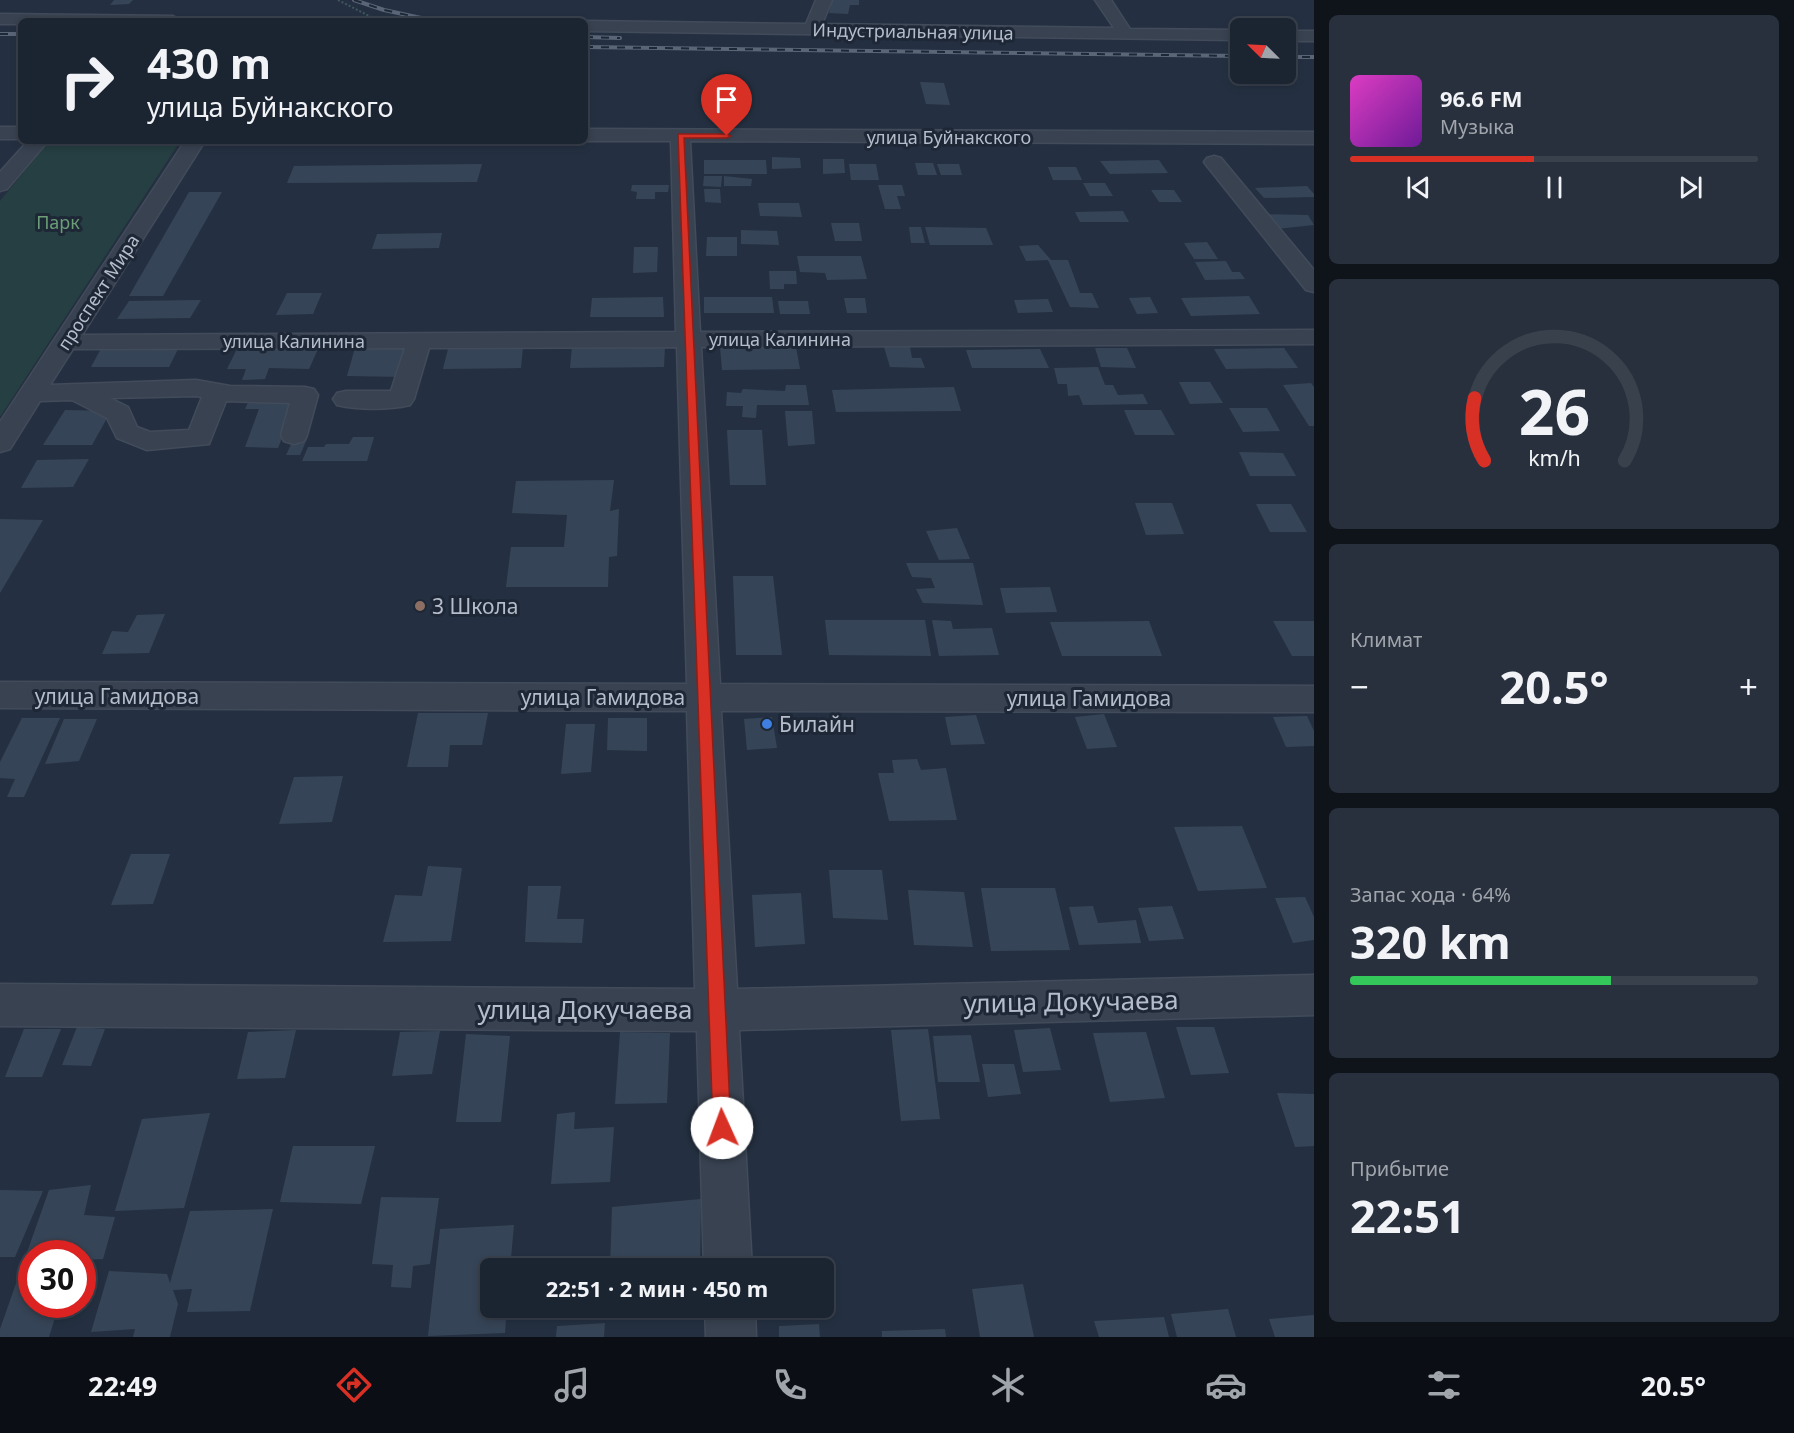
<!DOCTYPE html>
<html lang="ru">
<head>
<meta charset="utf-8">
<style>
	body { margin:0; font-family:"Noto Sans",sans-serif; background:#28303d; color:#f1f3f6; height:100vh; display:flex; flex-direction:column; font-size:22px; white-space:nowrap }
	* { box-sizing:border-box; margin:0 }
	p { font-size:20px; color:#a0a4ab }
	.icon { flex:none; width:33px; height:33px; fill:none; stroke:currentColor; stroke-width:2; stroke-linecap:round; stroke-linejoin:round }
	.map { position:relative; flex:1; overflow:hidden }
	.sheet { display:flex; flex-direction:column; gap:15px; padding:15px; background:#0f141b; width:480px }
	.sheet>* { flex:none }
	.guide { position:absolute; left:18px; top:18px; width:570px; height:126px; border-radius:9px; box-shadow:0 3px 9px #0003,0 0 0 2px #39414d; background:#1b2431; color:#f1f3f6; overflow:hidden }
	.needle { width:39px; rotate:294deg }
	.buttons { position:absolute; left:1230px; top:18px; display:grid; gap:12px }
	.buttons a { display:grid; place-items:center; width:66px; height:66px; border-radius:9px; background:#1b2431; box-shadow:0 3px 9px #0003,0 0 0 2px #39414d; font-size:30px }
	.speed { position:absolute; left:18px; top:1240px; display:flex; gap:12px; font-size:30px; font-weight:700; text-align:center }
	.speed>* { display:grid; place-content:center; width:78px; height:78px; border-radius:50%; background:#1b2431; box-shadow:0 3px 9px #0003,0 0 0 2px #39414d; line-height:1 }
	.speed .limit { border:9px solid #d22; background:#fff; color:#111 }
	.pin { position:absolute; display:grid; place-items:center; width:51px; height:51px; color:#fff; margin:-62px -26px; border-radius:50% 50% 50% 0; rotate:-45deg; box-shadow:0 0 6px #0007 }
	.pin .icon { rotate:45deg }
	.me { position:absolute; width:66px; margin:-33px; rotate:358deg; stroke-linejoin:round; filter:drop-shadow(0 0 4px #0008) }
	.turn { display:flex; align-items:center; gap:21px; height:126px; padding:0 30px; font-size:27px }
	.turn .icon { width:78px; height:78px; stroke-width:2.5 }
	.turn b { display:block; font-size:42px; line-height:51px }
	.big { font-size:45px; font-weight:700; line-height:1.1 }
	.sheet .card { flex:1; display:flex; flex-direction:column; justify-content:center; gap:9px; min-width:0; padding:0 21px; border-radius:9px; background:#28303d }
	.sheet .dial { align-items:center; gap:0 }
	.dial svg { height:156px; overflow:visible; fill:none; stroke:#39414d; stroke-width:7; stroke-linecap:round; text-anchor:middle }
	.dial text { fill:#f1f3f6; stroke:none }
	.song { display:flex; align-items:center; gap:18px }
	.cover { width:72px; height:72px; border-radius:9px; background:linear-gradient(135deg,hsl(310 70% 55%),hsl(280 70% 35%)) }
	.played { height:6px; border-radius:3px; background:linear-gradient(90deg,#d93025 45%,#39414d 45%) }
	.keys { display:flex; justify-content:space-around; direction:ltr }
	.heat { display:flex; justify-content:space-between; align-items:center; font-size:33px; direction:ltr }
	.charge { height:9px; border-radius:4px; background:linear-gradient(90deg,#34c759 64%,#39414d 0) }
	.trip { position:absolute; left:480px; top:1258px; width:354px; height:60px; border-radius:9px; background:#1b2431; box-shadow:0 3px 9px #0003,0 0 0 2px #39414d; font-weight:700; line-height:60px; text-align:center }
	.tabs { display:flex; height:96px; justify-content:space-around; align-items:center; background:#0b0e14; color:#a0a4ab }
	.tabs .icon { width:42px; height:42px }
	.tabs .active { color:#d93025 }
	.tabs b { font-size:27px; color:#f1f3f6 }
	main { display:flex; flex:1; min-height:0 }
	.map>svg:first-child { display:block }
	.green { fill:#263f42 }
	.building { fill:#364457 }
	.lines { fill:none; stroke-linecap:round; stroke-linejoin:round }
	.minor-casing { stroke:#424b5a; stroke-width:3 }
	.path { stroke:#3f575a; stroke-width:2; stroke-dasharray:2 2; stroke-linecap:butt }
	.minor { fill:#384251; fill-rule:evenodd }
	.rail-casing { stroke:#5a6678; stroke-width:4 }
	.rail { stroke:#1d2736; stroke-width:2; stroke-dasharray:8; stroke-linecap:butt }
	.route { fill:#d93025; stroke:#8d1f18; stroke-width:1.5 }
	.education-dot { fill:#8d6e63; stroke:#1d2736; stroke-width:2 }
	.shop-dot { fill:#3f7fe0; stroke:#1d2736; stroke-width:2 }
	.labels { text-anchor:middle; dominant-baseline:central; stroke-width:6; stroke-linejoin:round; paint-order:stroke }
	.far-street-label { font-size:18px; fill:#b5bdcb; stroke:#1d2736 }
	.far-park-label { font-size:18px; fill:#6b9d76; stroke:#1d2736 }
	.poi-label { font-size:21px; fill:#b5bdcb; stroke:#1d2736; text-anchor:start }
	.street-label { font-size:21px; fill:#b5bdcb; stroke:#1d2736 }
	.near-street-label { font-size:26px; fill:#b5bdcb; stroke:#1d2736 }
</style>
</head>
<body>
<main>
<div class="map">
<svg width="1314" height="1337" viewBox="0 0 1314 1337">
	<rect width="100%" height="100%" fill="#243041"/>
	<!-- green -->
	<path class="green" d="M53 141H177L179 143 0 417V201L47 144Z"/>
	<!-- building -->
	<g class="building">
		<path d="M114 0H133L129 4 110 5Z"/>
		<path d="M832 0H859V5H850L848 14 829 13Z"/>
		<path d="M920 82 944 83 950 105 926 104Z"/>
		<path d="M772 157 800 158 801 168 772 169Z"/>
		<path d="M823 159H844L845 173 823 174Z"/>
		<path d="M704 160H766L767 174H704Z"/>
		<path d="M1159 160 1168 173 1110 174 1100 161Z"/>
		<path d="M915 163H933L937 175H918Z"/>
		<path d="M482 164 477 182 287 183 294 166Z"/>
		<path d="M849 164H876L879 180H851Z"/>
		<path d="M937 164H959L962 175H941Z"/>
		<path d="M1048 167H1076L1082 180H1053Z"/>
		<path d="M704 176H722L721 187 703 186Z"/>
		<path d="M724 176 752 179 751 186H724Z"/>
		<path d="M1083 183H1105L1113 196H1090Z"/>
		<path d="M632 185H669L668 192H655V199H636L637 192 631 191Z"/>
		<path d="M878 185H902L905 196H897L901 209H885Z"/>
		<path d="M1307 186 1314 194V197L1264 198 1255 188Z"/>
		<path d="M704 189H720L721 203 705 202Z"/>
		<path d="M1151 190H1174L1182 202H1159Z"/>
		<path d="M189 192H222L163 296H129Z"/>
		<path d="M758 203H799L802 217 760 216Z"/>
		<path d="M1123 211 1129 222H1080L1075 212Z"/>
		<path d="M1264 214 1308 215 1314 225 1276 229Z"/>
		<path d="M831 223H859L862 241H835Z"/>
		<path d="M909 227H921L925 243H911Z"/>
		<path d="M925 227 986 228 993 245H930Z"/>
		<path d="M741 230 777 231 779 245 741 244Z"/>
		<path d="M442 233 439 248 372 249 377 234Z"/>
		<path d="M707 237H737V256H706Z"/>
		<path d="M1207 242 1218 259H1194L1184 243Z"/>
		<path d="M1038 245 1051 260H1068L1080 293H1092L1099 308 1070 307 1048 260 1026 261 1019 246Z"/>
		<path d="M634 247H658L657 272 633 273Z"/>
		<path d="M797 256H861L867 279 827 280 825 273 800 272Z"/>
		<path d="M1226 261 1232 272H1240L1245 279 1205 280 1195 262Z"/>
		<path d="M769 271H796L797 284H784V289H770Z"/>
		<path d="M287 293H322L313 314 276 315Z"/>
		<path d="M1249 296 1260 314 1191 316 1181 298Z"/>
		<path d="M663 297 664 317H590L592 298Z"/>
		<path d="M704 297H772L774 313H704Z"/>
		<path d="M1150 297 1158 313 1137 314 1129 298Z"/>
		<path d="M844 298H865L867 313H847Z"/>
		<path d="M1048 299 1053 312 1018 313 1014 300Z"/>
		<path d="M201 300 190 318 117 319 129 301Z"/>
		<path d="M778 301H808L810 314H780Z"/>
		<path d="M103 345H180L169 367H91Z"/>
		<path d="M665 346 664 367 570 368 572 347Z"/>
		<path d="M238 347H319L309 369 269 368 265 379 242 380 246 369H227Z"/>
		<path d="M411 347 404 377 347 376 355 348Z"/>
		<path d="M523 347 521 368 443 369 448 349Z"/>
		<path d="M720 347H796L800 369 722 370Z"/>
		<path d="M884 347H910L912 358H921L925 368 890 367Z"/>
		<path d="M1095 348H1127L1136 368 1101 367Z"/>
		<path d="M1284 348 1298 368 1226 369 1214 349Z"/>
		<path d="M1040 349 1049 368H972L966 350Z"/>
		<path d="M1098 367 1105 385H1113L1118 395 1143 394 1148 404 1083 405 1079 395 1068 396 1067 384H1058L1054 368Z"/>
		<path d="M1179 382H1210L1223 403 1190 404Z"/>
		<path d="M1311 383 1314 387V426H1309L1283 385Z"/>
		<path d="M786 385H806L809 405H757L756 418 742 417 743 406H726L727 392 741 393 743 389 785 391Z"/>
		<path d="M954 387 961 411 836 412 832 390Z"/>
		<path d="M250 398H298L278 448 245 447 259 409H245Z"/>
		<path d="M1229 408H1267L1280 431 1243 432Z"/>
		<path d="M65 410 111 411 92 445H43Z"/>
		<path d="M1124 410H1161L1175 435H1135Z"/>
		<path d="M785 411H812L815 444 788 446Z"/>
		<path d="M727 430H762L766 485H730Z"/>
		<path d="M308 437 300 455H286L294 438Z"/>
		<path d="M353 437H374L367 461H302L308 447H324L326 444H349Z"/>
		<path d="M1239 452 1283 453 1296 476H1250Z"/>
		<path d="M89 459 73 487 21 488 37 460Z"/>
		<path d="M614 480 610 511 619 509 617 556 609 557 608 587H506L511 547H564L567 515 512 513 516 481Z"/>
		<path d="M1135 503H1172L1184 534 1146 535Z"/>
		<path d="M1256 504H1291L1307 532H1270Z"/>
		<path d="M0 519 43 520 0 593Z"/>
		<path d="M957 528 970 559 939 560 926 531Z"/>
		<path d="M906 563H973L983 605 923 603 916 589 935 588 931 578 912 577Z"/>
		<path d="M733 576H773L782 655H736Z"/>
		<path d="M1050 587 1057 612 1006 613 1000 588Z"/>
		<path d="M165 614 149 653 102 654 112 631 128 632 137 615Z"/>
		<path d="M825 620H925L931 656 829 655Z"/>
		<path d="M932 620 951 621 953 629 992 628 999 655 939 656Z"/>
		<path d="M1149 621 1162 656H1062L1050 622Z"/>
		<path d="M1273 621H1314V656H1292Z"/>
		<path d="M418 713H488L482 745H450L448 767H407Z"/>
		<path d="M1104 714 1117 747 1087 749 1075 717Z"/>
		<path d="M976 715 985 744 951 745 945 717Z"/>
		<path d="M1307 716 1314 731V746L1286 747 1273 717Z"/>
		<path d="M772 717 777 748 747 750 744 719Z"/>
		<path d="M22 718H60L24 797H7L15 779 0 778V762Z"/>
		<path d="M608 718H647V751L607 750Z"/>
		<path d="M64 719H97L79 761 45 764Z"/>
		<path d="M566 724H595L591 772 561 774Z"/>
		<path d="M917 759 921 770 946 768 957 820 889 821 878 773H894L892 760Z"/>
		<path d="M343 776 332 822 279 824 294 777Z"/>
		<path d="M1242 826 1267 888 1198 891 1174 827Z"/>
		<path d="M131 854H170L153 904 111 905Z"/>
		<path d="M428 866 462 868 451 941 383 942 395 895 422 896Z"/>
		<path d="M829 870H882L888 920 833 918Z"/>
		<path d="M528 886H561L557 919H584L582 943 525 942Z"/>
		<path d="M981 888H1055L1070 950 991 951Z"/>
		<path d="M908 890 964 892 973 947 914 945Z"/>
		<path d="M801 893 805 944 755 947 752 895Z"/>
		<path d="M1305 897 1314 917V940L1293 943 1275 898Z"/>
		<path d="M1093 906 1098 923 1136 920 1141 943 1079 945 1069 907Z"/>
		<path d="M1172 906 1184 939 1149 941 1138 908Z"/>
		<path d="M77 1027 105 1029 91 1066 62 1065Z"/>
		<path d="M1176 1027H1214L1229 1073 1191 1075Z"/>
		<path d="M1050 1028 1061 1070 1023 1072 1014 1030Z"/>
		<path d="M24 1029H61L42 1077H5Z"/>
		<path d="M928 1029 940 1119 901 1121 891 1030Z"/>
		<path d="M296 1030 285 1078 237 1079 248 1032Z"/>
		<path d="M440 1031 432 1074 392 1076 400 1032Z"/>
		<path d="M620 1032 670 1033 667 1103 615 1104Z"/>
		<path d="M1146 1032 1165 1098 1110 1102 1093 1033Z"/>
		<path d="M466 1034 510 1036 501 1122H456Z"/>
		<path d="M971 1035 980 1082H938L933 1036Z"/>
		<path d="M982 1064H1014L1021 1094 988 1097Z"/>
		<path d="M1277 1093 1314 1094V1146L1295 1147Z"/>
		<path d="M575 1112 574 1129 614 1127 610 1182 551 1184 557 1114Z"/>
		<path d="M210 1113 184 1208 115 1211 142 1119Z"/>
		<path d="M293 1146H375L361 1204 280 1202Z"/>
		<path d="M91 1185 84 1215 115 1217 103 1259 82 1260V1254H32V1305H59L49 1337H0V1329L49 1190Z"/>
		<path d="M0 1190 43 1191 15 1257H0Z"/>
		<path d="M381 1197 439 1198 430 1264 413 1266 411 1288 391 1287 393 1265 372 1264Z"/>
		<path d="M701 1199 700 1269H610L612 1207Z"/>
		<path d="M273 1209 250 1311 187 1312 192 1289 173 1290 178 1304 170 1337H133L135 1329 91 1332 109 1271 167 1274 170 1283 190 1211Z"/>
		<path d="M514 1225 510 1269H490V1308H507L505 1333 428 1336 440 1229Z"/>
		<path d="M1023 1284 1034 1337H980L972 1289Z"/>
		<path d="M1228 1309 1236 1337H1177L1171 1314Z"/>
		<path d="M1314 1315V1337H1275L1269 1319Z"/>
		<path d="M1164 1317 1169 1337H1099L1094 1321Z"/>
		<path d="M605 1323 604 1337H556L557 1326Z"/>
		<path d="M819 1324 820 1337H779V1326Z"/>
		<path d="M945 1329 946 1337H882V1331Z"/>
	</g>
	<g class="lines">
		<!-- minor casing -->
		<g class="minor-casing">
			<g id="minor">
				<path d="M816 0H832L822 24 1114 28 1095 0H1111L1130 29 1240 30V40L585 31V21L806 24Z"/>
				<path d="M0 14 173 16 181 21H21V24H0Z"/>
				<rect x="1286" y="31" width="28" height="10"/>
				<rect x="0" y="127" width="21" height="12"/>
				<path d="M585 129 1314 132V144L690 141 700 332 1314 330V344L701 347 720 684 1314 686V712L721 711 737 989 1314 975V1015L739 1030 752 1269H704L697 1031 0 1026V984L695 989 687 711 0 708V682L687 684 677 347 429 348 414 399 410 405C389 410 358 410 337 405L333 399 337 393 346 391H391L405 348 73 349 50 385 196 380 230 386 305 387 314 389 318 395 307 435 304 441 294 444 284 441 281 435 290 403 226 401 209 444 147 450 117 438 107 418 72 400 40 401 10 449 0 452V422L185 141H205L82 335 676 332 671 141H585ZM196 396 202 397 189 430 150 432 137 427 128 407 110 398Z"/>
				<path d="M28 141H48L7 189 0 191V172Z"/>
				<path d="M1214 156 1221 158 1314 270V292L1306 290 1207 166 1204 162 1207 158Z"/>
				<path d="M705 1308H755L756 1337H706Z"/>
			</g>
		</g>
		<!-- path -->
		<path class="path" d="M338 0 379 21"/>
		<!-- minor -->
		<use href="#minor" class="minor"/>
		<!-- rail casing -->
		<g class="rail-casing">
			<g id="rail">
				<path d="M354 0 384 10 435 21"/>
				<path d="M0 34H21"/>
				<path d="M585 37 620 38"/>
				<path d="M585 47 1240 56"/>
				<path d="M1286 57H1314"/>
			</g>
		</g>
		<!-- rail -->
		<use href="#rail" class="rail"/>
	</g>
	<!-- route -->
	<path class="route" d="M678 134H727L731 136 727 138H684L731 1128 729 1134 722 1137 715 1134 713 1128Z"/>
	<!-- markers -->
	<circle class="education-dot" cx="420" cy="606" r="6"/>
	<circle class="shop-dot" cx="767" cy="724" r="6"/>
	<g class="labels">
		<!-- far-street labels -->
		<g class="far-street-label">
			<text transform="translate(913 31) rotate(1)">Индустриальная улица</text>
			<text x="949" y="137">улица Буйнакского</text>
			<text transform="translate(98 292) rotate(-57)">проспект Мира</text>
			<text x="780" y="339">улица Калинина</text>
			<text x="294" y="341">улица Калинина</text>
		</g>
		<!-- far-park labels -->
		<g class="far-park-label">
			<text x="58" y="222">Парк</text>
		</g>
		<!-- poi labels -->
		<g class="poi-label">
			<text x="432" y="606">3 Школа</text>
			<text x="779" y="724">Билайн</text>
		</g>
		<!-- street labels -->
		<g class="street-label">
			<text x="117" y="696">улица Гамидова</text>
			<text x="603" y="697">улица Гамидова</text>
			<text x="1089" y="698">улица Гамидова</text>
		</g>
		<!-- near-street labels -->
		<g class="near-street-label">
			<text transform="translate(1071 1001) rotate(-1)">улица Докучаева</text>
			<text x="585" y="1009">улица Докучаева</text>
		</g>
	</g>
</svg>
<div class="buttons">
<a><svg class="needle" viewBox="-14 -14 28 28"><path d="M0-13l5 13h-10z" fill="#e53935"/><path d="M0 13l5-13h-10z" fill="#a0a4ab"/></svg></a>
</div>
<div class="speed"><div class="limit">30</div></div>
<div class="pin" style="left:727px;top:136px;background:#d93025"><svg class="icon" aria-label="arrive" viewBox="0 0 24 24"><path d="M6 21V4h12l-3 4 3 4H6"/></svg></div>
<svg class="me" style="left:722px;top:1128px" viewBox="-20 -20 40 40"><circle r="19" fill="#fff"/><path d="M0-13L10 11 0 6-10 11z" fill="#d93025"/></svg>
<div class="trip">22:51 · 2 мин · 450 m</div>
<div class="guide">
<div class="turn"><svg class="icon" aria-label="right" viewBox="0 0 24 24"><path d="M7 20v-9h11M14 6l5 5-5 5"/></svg><div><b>430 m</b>улица Буйнакского</div></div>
</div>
</div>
<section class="sheet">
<div class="card">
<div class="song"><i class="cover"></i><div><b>96.6 FM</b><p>Музыка</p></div></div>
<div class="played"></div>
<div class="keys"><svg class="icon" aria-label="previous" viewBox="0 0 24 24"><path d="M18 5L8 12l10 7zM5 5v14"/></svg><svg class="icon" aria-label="pause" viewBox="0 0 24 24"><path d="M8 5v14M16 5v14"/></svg><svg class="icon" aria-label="next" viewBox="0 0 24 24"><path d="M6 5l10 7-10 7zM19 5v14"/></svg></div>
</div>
<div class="card dial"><svg viewBox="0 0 100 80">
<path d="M14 69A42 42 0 1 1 86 69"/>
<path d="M14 69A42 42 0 0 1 9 37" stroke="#d93025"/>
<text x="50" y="56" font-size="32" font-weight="700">26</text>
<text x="50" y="72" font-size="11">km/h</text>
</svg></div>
<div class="card"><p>Климат</p>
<div class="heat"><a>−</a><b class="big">20.5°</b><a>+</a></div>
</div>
<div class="card"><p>Запас хода · 64%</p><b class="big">320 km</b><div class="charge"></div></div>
<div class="card"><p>Прибытие</p><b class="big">22:51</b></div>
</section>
</main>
<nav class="tabs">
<b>22:49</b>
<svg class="icon active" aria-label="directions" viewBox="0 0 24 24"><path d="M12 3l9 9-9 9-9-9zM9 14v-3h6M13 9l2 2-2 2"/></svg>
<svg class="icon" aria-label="music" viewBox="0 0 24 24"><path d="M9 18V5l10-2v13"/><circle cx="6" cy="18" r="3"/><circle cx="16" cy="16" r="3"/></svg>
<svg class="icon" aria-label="phone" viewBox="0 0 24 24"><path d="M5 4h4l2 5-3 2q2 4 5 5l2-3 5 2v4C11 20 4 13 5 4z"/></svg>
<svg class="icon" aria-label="climate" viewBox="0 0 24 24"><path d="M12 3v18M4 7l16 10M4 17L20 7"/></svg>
<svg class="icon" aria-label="car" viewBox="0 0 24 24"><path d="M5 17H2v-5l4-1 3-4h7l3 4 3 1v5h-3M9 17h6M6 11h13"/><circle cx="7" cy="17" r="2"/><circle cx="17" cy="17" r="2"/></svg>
<svg class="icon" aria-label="filters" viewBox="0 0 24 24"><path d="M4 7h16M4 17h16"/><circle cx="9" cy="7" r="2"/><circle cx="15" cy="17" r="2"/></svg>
<b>20.5°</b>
</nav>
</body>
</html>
